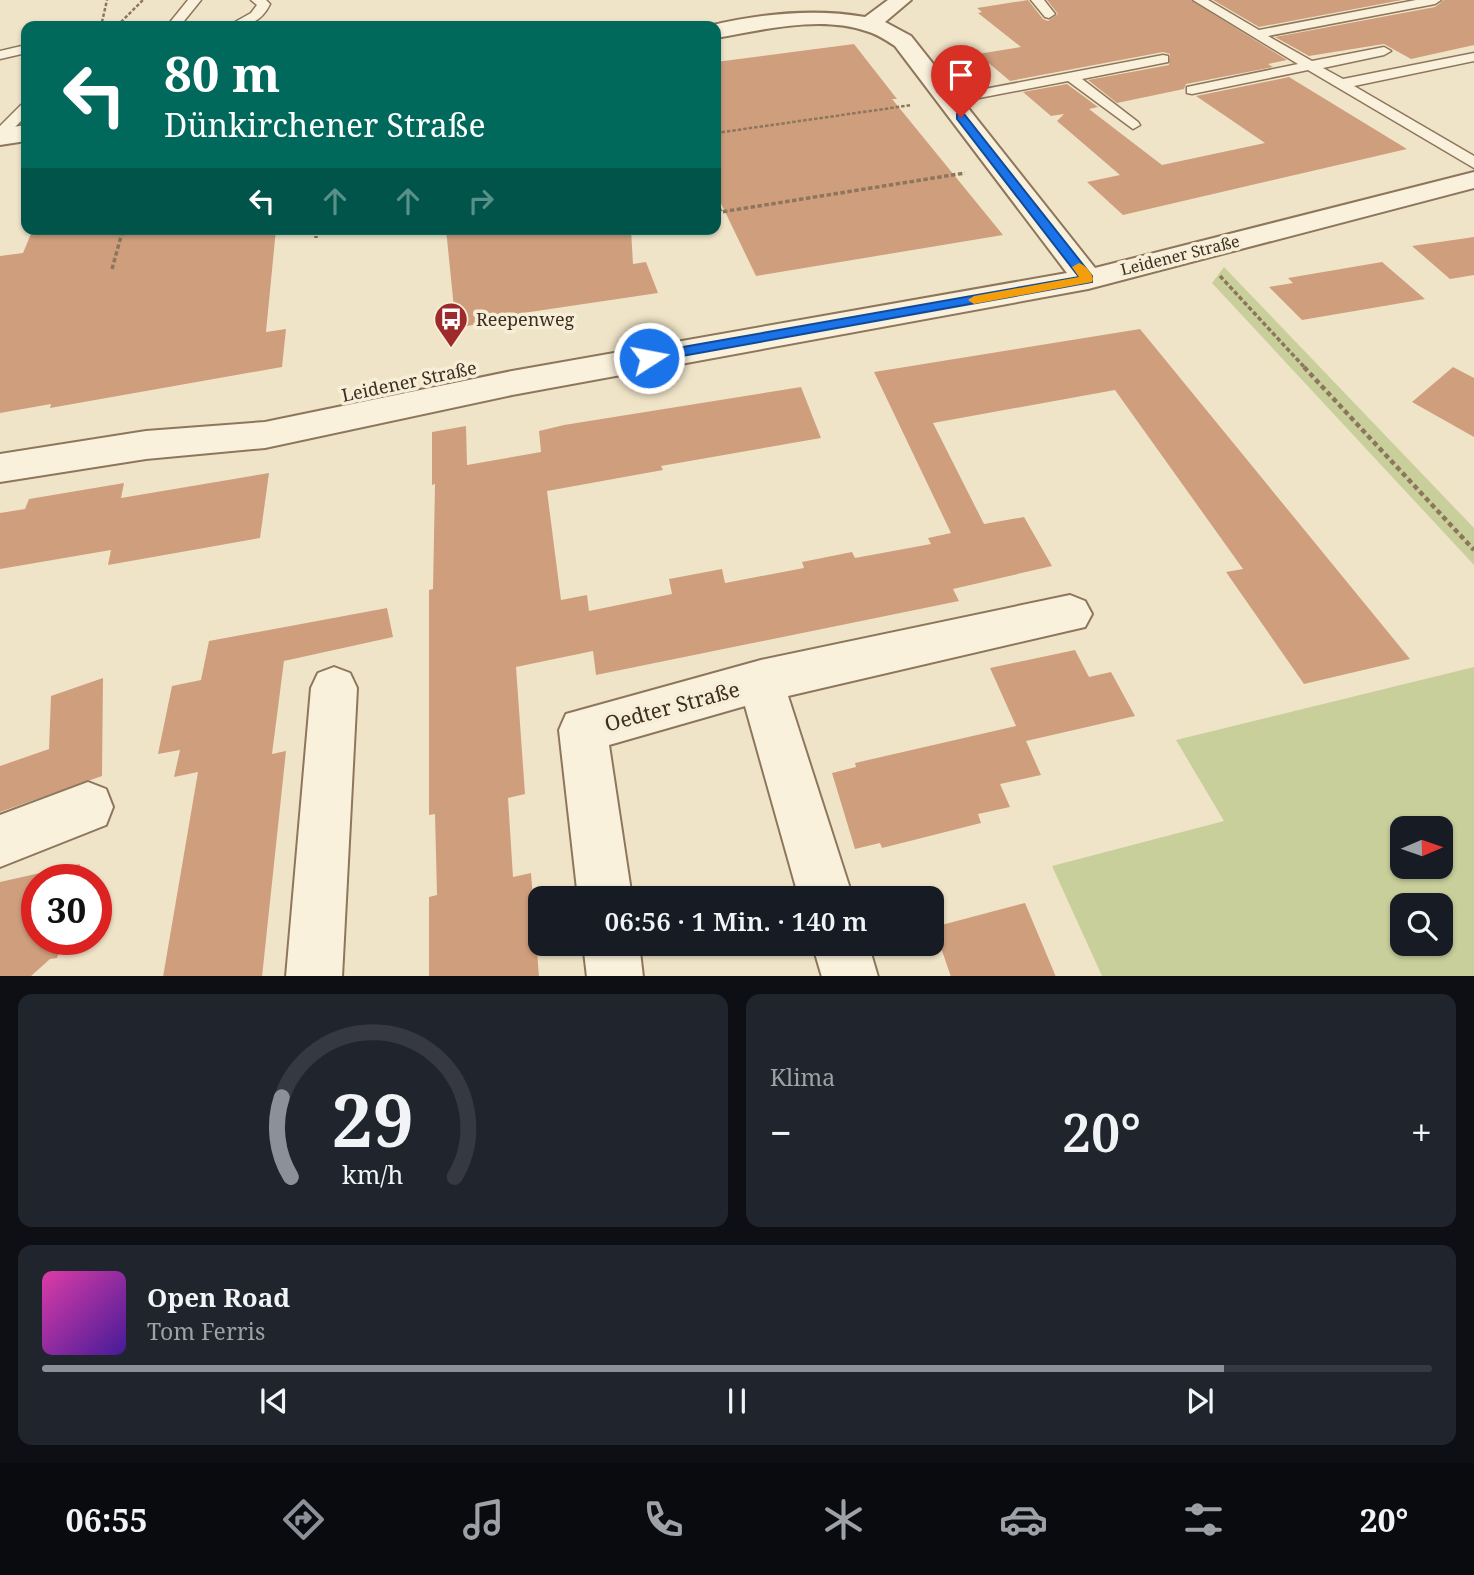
<!DOCTYPE html>
<html lang="de">
<head>
<meta charset="utf-8">
<style>
	body { margin:0; font-family:"Noto Serif",serif; background:#20242c; color:#f1f3f6; height:100vh; display:flex; flex-direction:column; font-size:26px; white-space:nowrap }
	* { box-sizing:border-box; margin:0 }
	p { font-size:23px; color:#9ea1a6 }
	.icon { flex:none; width:38px; height:38px; fill:none; stroke:currentColor; stroke-width:2; stroke-linecap:round; stroke-linejoin:round }
	.map { position:relative; height:976px; overflow:hidden }
	.sheet { display:flex; flex-direction:column; gap:18px; padding:18px; background:#0d0f14; flex:1 }
	.sheet>* { flex:none }
	.hud { position:absolute; left:21px; top:21px; width:700px; height:214px; border-radius:14px; box-shadow:0 2px 5px #0004; background:#00695c; color:#fff; overflow:hidden }
	.needle { width:46px; rotate:88deg }
	.tools { position:absolute; left:1390px; top:816px; display:grid; gap:14px }
	.tools a { display:grid; place-items:center; width:63px; height:63px; border-radius:14px; background:#171b24; box-shadow:0 2px 5px #0004; font-size:35px }
	.speed { position:absolute; left:21px; top:864px; display:flex; gap:14px; font-size:35px; font-weight:700; text-align:center }
	.speed>* { display:grid; place-content:center; width:91px; height:91px; border-radius:50%; background:#171b24; box-shadow:0 2px 5px #0004; line-height:1 }
	.speed .limit { border:10px solid #d22; background:#fff; color:#111 }
	.pin { position:absolute; display:grid; place-items:center; width:60px; height:60px; color:#fff; margin:-72px -30px; border-radius:50% 50% 50% 0; rotate:-45deg; box-shadow:0 0 7px #0007 }
	.pin .icon { rotate:45deg }
	.me { position:absolute; width:77px; margin:-38px; rotate:79deg; stroke-linejoin:round; filter:drop-shadow(0 0 5px #0008) }
	.turn { display:flex; align-items:center; gap:24px; height:147px; padding:0 28px; font-size:32px }
	.turn .icon { width:91px; height:91px; stroke-width:2.5 }
	.turn b { display:block; font-size:49px; line-height:60px }
	.lanes { display:flex; align-items:center; height:66px; padding:0 28px; background:#0003; justify-content:center; gap:35px; direction:ltr }
	.lanes .off { opacity:.35 }
	.big { font-size:52px; font-weight:600; line-height:1.1 }
	.sheet .widget { flex:1; display:flex; flex-direction:column; justify-content:center; gap:10px; min-width:0; padding:0 24px; border-radius:14px; background:#20242c }
	.sheet .dial { align-items:center; gap:0 }
	.dial svg { height:182px; overflow:visible; fill:none; stroke:#363941; stroke-width:7; stroke-linecap:round; text-anchor:middle }
	.dial text { fill:#f1f3f6; stroke:none }
	.song { display:flex; align-items:center; gap:21px }
	.cover { width:84px; height:84px; border-radius:10px; background:linear-gradient(135deg,hsl(320 70% 55%),hsl(260 70% 35%)) }
	.played { height:7px; border-radius:4px; background:linear-gradient(90deg,#8c9099 85%,#363941 85%) }
	.keys { display:flex; justify-content:space-around; direction:ltr }
	.heat { display:flex; justify-content:space-between; align-items:center; font-size:38px; direction:ltr }
	.sheet .tiles { flex:1; display:grid; gap:18px; grid-template-columns:1fr 1fr }
	.widget:last-child { grid-column:span 2 }
	.trip { position:absolute; left:528px; top:886px; width:416px; height:70px; border-radius:14px; background:#171b24; box-shadow:0 2px 5px #0004; font-weight:600; line-height:70px; text-align:center }
	.menu { display:flex; height:112px; justify-content:space-around; align-items:center; background:#090b0e; color:#9ea1a6 }
	.menu .icon { width:49px; height:49px }
	.menu .active { color:#8c9099 }
	.menu b { font-size:32px; color:#f1f3f6 }
	.map>svg:first-child { display:block }
	.green { fill:#c9cf9b; fill-rule:evenodd }
	.building { fill:#cf9f7d }
	.lines { fill:none; stroke-linecap:round; stroke-linejoin:round }
	.service-casing { stroke:#8d765c; stroke-width:3 }
	.minor-casing { stroke:#8d765c; stroke-width:4 }
	.path-far2 { stroke:#8d765c; stroke-width:2.5; stroke-dasharray:3.5 2; stroke-linecap:butt }
	.path-far1 { stroke:#8d765c; stroke-width:3.5; stroke-dasharray:4.5 2.5; stroke-linecap:butt }
	.path { stroke:#8d765c; stroke-width:4.5; stroke-dasharray:5 3.5; stroke-linecap:butt }
	.service { fill:#faf1dc; fill-rule:evenodd }
	.minor { fill:#faf1dc; fill-rule:evenodd }
	.route { fill:#1a73e8; stroke:#114b97; stroke-width:2 }
	.slow { fill:#f59e0b }
	.labels { text-anchor:middle; dominant-baseline:central; stroke-width:7; stroke-linejoin:round; paint-order:stroke }
	.far-street-label { font-size:16px; fill:#3d2e20; stroke:#f7eed8 }
	.poi-label { font-size:18px; fill:#3d2e20; stroke:#f7eed8; text-anchor:start }
	.street-label { font-size:18px; fill:#3d2e20; stroke:#f7eed8 }
	.near-street-label { font-size:21px; fill:#3d2e20; stroke:#f7eed8 }
</style>
</head>
<body>
<div class="map">
<svg width="1474" height="977" viewBox="0 0 1474 977">
	<rect width="100%" height="100%" fill="#f0e4c8"/>
	<!-- green -->
	<g class="green">
		<path d="M1224 267 1474 528V565L1212 283Z"/>
		<path d="M1474 667V976H1102L1052 866 1224 821 1176 740ZM1402 828H1440V866H1402ZM1402 905H1440V943H1402Z"/>
	</g>
	<!-- building -->
	<g class="building">
		<path d="M1028 0 1043 19 1048 21 1058 14 1047 0H1191L1287 60 1268 64 1273 67 1186 84 1184 89 1117 103 1088 80 1169 65 1170 54 1163 52 1010 81 978 54 1021 47 978 13 982 12 977 8Z"/>
		<path d="M1213 0H1402L1259 27Z"/>
		<path d="M1444 0H1474V45L1411 59 1384 44 1309 56 1275 37 1435 7Z"/>
		<path d="M854 44 897 99H892L1003 235 756 276 716 193V62Z"/>
		<path d="M1289 77 1407 149 1123 215 1087 182 1120 175 1057 121 1064 114 1051 116 1023 92 1067 84 1098 107 1089 109 1162 165 1265 143 1196 96Z"/>
		<path d="M33 229H276L266 332 286 329 282 367 50 408 51 404 0 413V256L23 253Z"/>
		<path d="M446 229H631L633 264 646 262 658 293 489 318V322L456 328Z"/>
		<path d="M1474 237V275L1450 279 1412 246Z"/>
		<path d="M1382 262 1425 299 1302 320 1269 287 1293 283 1288 278Z"/>
		<path d="M1140 329 1410 659 1304 684 1226 572 1243 569 1115 390 933 423 984 524 1024 517 1052 566 953 589 959 601 596 675 593 651 516 667 525 794 508 798 513 877 531 873 539 977H429V897L437 895 435 814 429 815V590L433 589 435 484 432 485V432L466 426 467 465 541 452 539 431 564 425 801 387 821 438 661 466 663 470 547 491 561 600 587 595 589 611 672 594 669 579 722 569 725 583 804 568 802 562 852 552 855 558 931 544 928 538 951 533 874 372Z"/>
		<path d="M1453 367 1474 378V437L1412 402Z"/>
		<path d="M269 473 260 538 108 565 111 550 0 569V513L25 509 29 499 124 483 121 498Z"/>
		<path d="M387 608 393 637 284 661 272 754 286 751 262 977H163L198 772 174 777 180 750 158 754 172 686 201 680 209 641Z"/>
		<path d="M1075 650 1089 677 1111 672 1135 716 1026 741 1041 775 1000 784 1010 807 978 814 981 823 882 848 880 843 855 849 832 773 856 767 855 763 1016 726 990 668Z"/>
		<path d="M103 678 102 776 0 812V766L49 749 51 696Z"/>
		<path d="M80 864 76 880H37V940H62L57 958 50 959 30 977H0V882Z"/>
		<path d="M1025 903 1056 977H951L934 927Z"/>
	</g>
	<g class="lines">
		<!-- service casing -->
		<g class="service-casing">
			<g id="service">
				<path d="M188 0H201L180 26H167Z"/>
				<path d="M251 0H266L270 4C261 23 247 26 228 26L251 13 257 5Z"/>
				<path d="M1031 0H1044L1055 14 1049 18 1045 17Z"/>
				<path d="M1193 0H1208L1259 30 1416 0H1441L1435 4 1268 36 1312 61 1384 47 1391 51 1384 55 1323 68 1343 79 1474 53V61L1354 86 1474 156V168L1308 70 1192 94 1187 93V87L1298 64Z"/>
				<path d="M26 45V53L0 59V51Z"/>
				<path d="M1163 55 1168 56V62L1082 79 1138 122 1140 125 1133 129 1068 81 948 104 941 100 948 96Z"/>
				<path d="M26 104V116L5 137 0 139V126L21 105Z"/>
			</g>
		</g>
		<!-- minor casing -->
		<g class="minor-casing">
			<g id="minor">
				<path d="M888 0H911L885 22 911 36 1095 268 1474 172V188L1088 289 512 395 265 448 146 459 0 482V454L146 431 265 422 512 371 1067 273 895 46C886 40 877 34 866 31 820 15 762 30 716 38V26H709C759 14 814 8 865 17Z"/>
				<path d="M26 125V141L0 145V129Z"/>
				<path d="M1070 595 1085 601 1092 614 1085 627 788 696 853 898H799L745 706 609 745 632 898H578L559 730 566 714 761 660Z"/>
				<path d="M334 667 350 673 357 688 342 977H286L311 688 318 673Z"/>
				<path d="M88 782 106 789 113 807 106 825 0 867V815Z"/>
				<path d="M583 943H639L643 977H587Z"/>
				<path d="M812 943H868L878 977H822Z"/>
			</g>
		</g>
		<!-- path-far2 -->
		<g class="path-far2">
			<path d="M69 26 102 22 107 0"/>
			<path d="M117 26 143 0"/>
			<path d="M716 133 912 105"/>
		</g>
		<!-- path-far1 -->
		<g class="path-far1">
			<path d="M716 201 721 212 965 173"/>
			<path d="M316 229V238"/>
			<path d="M112 269 123 229"/>
			<path d="M1220 276 1306 369"/>
		</g>
		<!-- path -->
		<path class="path" d="M1304 367 1474 550"/>
		<!-- service -->
		<use href="#service" class="service"/>
		<!-- minor -->
		<use href="#minor" class="minor"/>
	</g>
	<!-- route -->
	<path class="route" d="M957 114H964L1092 276V282L649 362 644 361 642 358 649 353 1079 277 957 119Z"/>
	<!-- slow -->
	<path class="slow" d="M1079 263C1085 265 1096 276 1092 282L974 304 968 300 974 296 1079 277 1072 267Z"/>
	<!-- icons -->
	<defs>
		<g id="bus-pin" transform="scale(1.75)"><path d="M0 17L-7.5 6A9.5 9.5 0 1 1 7.5 6Z" fill="#9e2a2b" stroke="#f7eed8"/><path d="M-5-6H5V4H4V6H2V4H-2V6H-4V4H-5ZM-3.5-4V0h7V-4ZM-3.5 1.2v1.5H-2V1.2ZM2 1.2v1.5H3.5V1.2Z" fill="#fff"/></g>
	</defs>
	<g fill-rule="evenodd">
		<use href="#bus-pin" x="451" y="319"/>
	</g>
	<g class="labels">
		<!-- far-street labels -->
		<g class="far-street-label">
			<text transform="translate(1180 255) rotate(-14)">Leidener Straße</text>
		</g>
		<!-- poi labels -->
		<g class="poi-label">
			<text x="476" y="319">Reepenweg</text>
		</g>
		<!-- street labels -->
		<g class="street-label">
			<text transform="translate(409 381) rotate(-12)">Leidener Straße</text>
		</g>
		<!-- near-street labels -->
		<g class="near-street-label">
			<text transform="translate(672 706) rotate(-15)">Oedter Straße</text>
		</g>
	</g>
</svg>
<div class="tools">
<a><svg class="needle" viewBox="-14 -14 28 28"><path d="M0-13l5 13h-10z" fill="#e53935"/><path d="M0 13l5-13h-10z" fill="#9ea1a6"/></svg></a>
<a><svg class="icon" aria-label="search" viewBox="0 0 24 24"><circle cx="10" cy="10" r="6"/><path d="M15 15l6 6"/></svg></a>
</div>
<div class="speed"><div class="limit">30</div></div>
<div class="pin" style="left:961px;top:117px;background:#d93025"><svg class="icon" aria-label="arrive" viewBox="0 0 24 24"><path d="M6 21V4h12l-3 4 3 4H6"/></svg></div>
<svg class="me" style="left:649px;top:358px" viewBox="-20 -20 40 40"><circle r="17" fill="#1a73e8" stroke="#fff" stroke-width="3"/><path d="M0-11L8 9 0 5-8 9z" fill="#fff"/></svg>
<div class="trip">06:56 · 1 Min. · 140 m</div>
<div class="hud">
<div class="turn"><svg class="icon" aria-label="left" viewBox="0 0 24 24"><path d="M17 20v-9H6M10 6l-5 5 5 5"/></svg><div><b>80 m</b>Dünkirchener Straße</div></div>
<div class="lanes"><svg class="icon" aria-label="left" viewBox="0 0 24 24"><path d="M17 20v-9H6M10 6l-5 5 5 5"/></svg><svg class="icon off" aria-label="ahead" viewBox="0 0 24 24"><path d="M12 20V5M6 11l6-6 6 6"/></svg><svg class="icon off" aria-label="ahead" viewBox="0 0 24 24"><path d="M12 20V5M6 11l6-6 6 6"/></svg><svg class="icon off" aria-label="right" viewBox="0 0 24 24"><path d="M7 20v-9h11M14 6l5 5-5 5"/></svg></div>
</div>
</div>
<section class="sheet">
<div class="tiles">
<div class="widget dial"><svg viewBox="0 0 100 80">
<path d="M14 69A42 42 0 1 1 86 69"/>
<path d="M14 69A42 42 0 0 1 10 34" stroke="#8c9099"/>
<text x="50" y="56" font-size="32" font-weight="700">29</text>
<text x="50" y="72" font-size="11">km/h</text>
</svg></div>
<div class="widget"><p>Klima</p>
<div class="heat"><a>−</a><b class="big">20°</b><a>+</a></div>
</div>
<div class="widget">
<div class="song"><i class="cover"></i><div><b>Open Road</b><p>Tom Ferris</p></div></div>
<div class="played"></div>
<div class="keys"><svg class="icon" aria-label="previous" viewBox="0 0 24 24"><path d="M18 5L8 12l10 7zM5 5v14"/></svg><svg class="icon" aria-label="pause" viewBox="0 0 24 24"><path d="M8 5v14M16 5v14"/></svg><svg class="icon" aria-label="next" viewBox="0 0 24 24"><path d="M6 5l10 7-10 7zM19 5v14"/></svg></div>
</div>
</div>
</section>
<nav class="menu">
<b>06:55</b>
<svg class="icon active" aria-label="directions" viewBox="0 0 24 24"><path d="M12 3l9 9-9 9-9-9zM9 14v-3h6M13 9l2 2-2 2"/></svg>
<svg class="icon" aria-label="music" viewBox="0 0 24 24"><path d="M9 18V5l10-2v13"/><circle cx="6" cy="18" r="3"/><circle cx="16" cy="16" r="3"/></svg>
<svg class="icon" aria-label="phone" viewBox="0 0 24 24"><path d="M5 4h4l2 5-3 2q2 4 5 5l2-3 5 2v4C11 20 4 13 5 4z"/></svg>
<svg class="icon" aria-label="climate" viewBox="0 0 24 24"><path d="M12 3v18M4 7l16 10M4 17L20 7"/></svg>
<svg class="icon" aria-label="car" viewBox="0 0 24 24"><path d="M5 17H2v-5l4-1 3-4h7l3 4 3 1v5h-3M9 17h6M6 11h13"/><circle cx="7" cy="17" r="2"/><circle cx="17" cy="17" r="2"/></svg>
<svg class="icon" aria-label="filters" viewBox="0 0 24 24"><path d="M4 7h16M4 17h16"/><circle cx="9" cy="7" r="2"/><circle cx="15" cy="17" r="2"/></svg>
<b>20°</b>
</nav>
</body>
</html>
